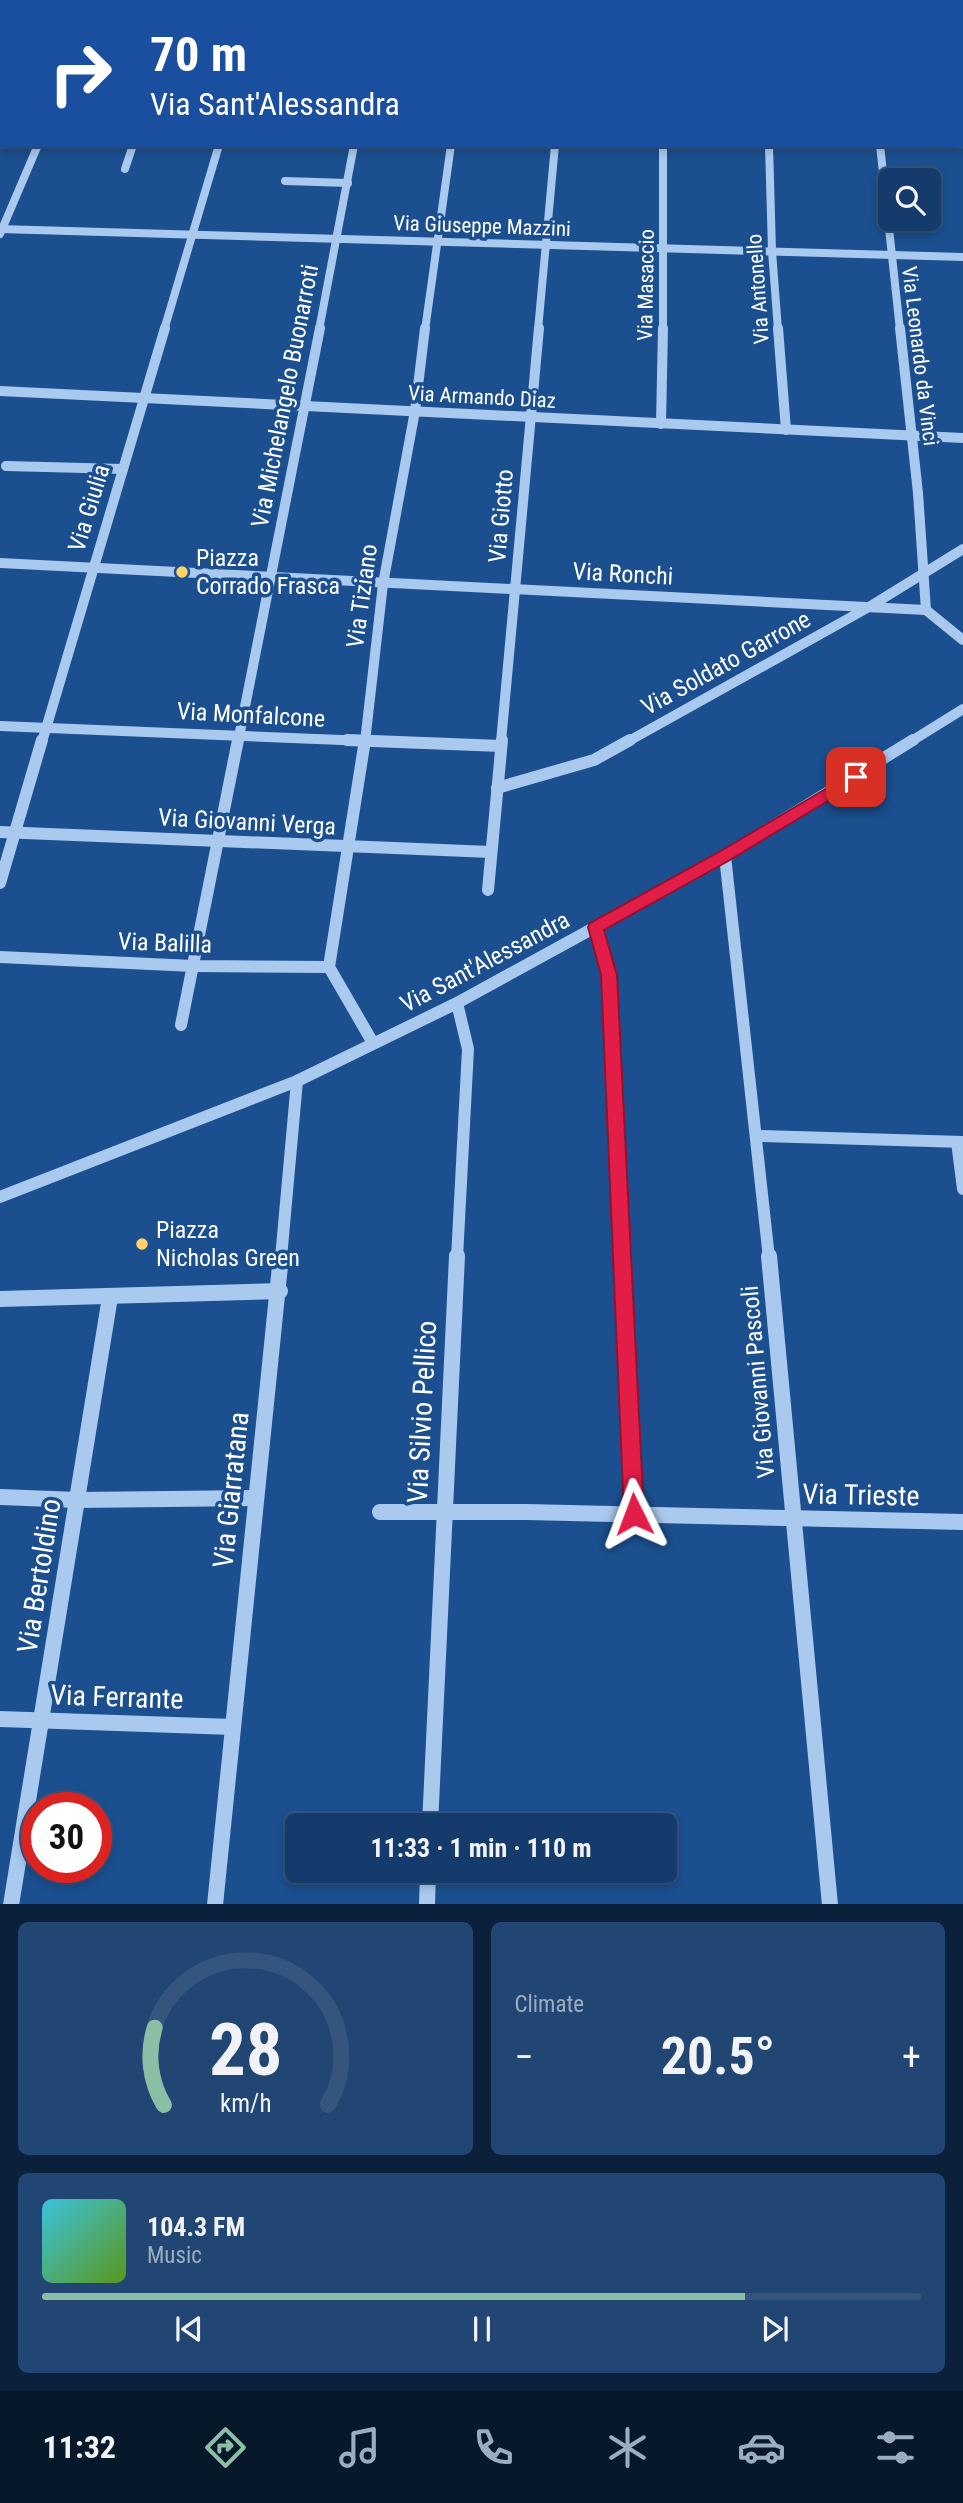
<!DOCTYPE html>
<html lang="en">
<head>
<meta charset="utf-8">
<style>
	body { margin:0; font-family:"Roboto Condensed",sans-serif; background:#214673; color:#f1f3f6; height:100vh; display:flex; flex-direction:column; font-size:26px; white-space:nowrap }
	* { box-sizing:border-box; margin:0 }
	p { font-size:23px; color:#9dadc1 }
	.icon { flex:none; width:38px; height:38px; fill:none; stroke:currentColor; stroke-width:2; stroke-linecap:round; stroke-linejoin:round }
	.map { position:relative; height:1904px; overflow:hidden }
	.sheet { display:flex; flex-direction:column; gap:18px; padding:18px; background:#0b203b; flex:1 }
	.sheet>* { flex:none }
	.banner { position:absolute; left:0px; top:0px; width:964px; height:147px; box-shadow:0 4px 10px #0003,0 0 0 2px #33557e; background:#1a4fa0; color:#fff; overflow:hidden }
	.buttons { position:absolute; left:878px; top:168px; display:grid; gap:14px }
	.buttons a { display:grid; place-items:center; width:63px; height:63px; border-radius:10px; background:#143b6b; box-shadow:0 4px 10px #0003,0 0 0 2px #33557e; font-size:35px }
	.speed { position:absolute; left:21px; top:1792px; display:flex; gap:14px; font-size:35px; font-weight:700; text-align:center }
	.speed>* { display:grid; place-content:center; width:91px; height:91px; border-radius:50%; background:#143b6b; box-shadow:0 4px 10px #0003,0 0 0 2px #33557e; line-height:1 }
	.speed .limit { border:10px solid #d22; background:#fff; color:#111 }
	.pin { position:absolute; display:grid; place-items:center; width:60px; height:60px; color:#fff; margin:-30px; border-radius:14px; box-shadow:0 4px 10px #0006 }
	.me { position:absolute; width:77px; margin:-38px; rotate:357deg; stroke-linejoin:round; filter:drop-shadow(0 0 5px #0008) }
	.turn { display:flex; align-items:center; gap:24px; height:147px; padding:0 35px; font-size:32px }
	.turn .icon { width:91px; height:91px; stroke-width:2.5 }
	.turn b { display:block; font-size:49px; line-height:60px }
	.big { font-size:52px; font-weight:700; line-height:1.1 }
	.sheet .tile { flex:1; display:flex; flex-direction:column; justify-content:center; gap:10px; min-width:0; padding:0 24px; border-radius:10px; background:#214673 }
	.sheet .dial { align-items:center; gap:0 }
	.dial svg { height:182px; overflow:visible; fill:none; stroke:#33557e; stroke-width:7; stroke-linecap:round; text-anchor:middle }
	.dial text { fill:#f1f3f6; stroke:none }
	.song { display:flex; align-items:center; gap:21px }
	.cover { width:84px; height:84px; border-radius:10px; background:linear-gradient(135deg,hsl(190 70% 55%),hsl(90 70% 35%)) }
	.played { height:7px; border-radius:4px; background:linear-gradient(90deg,#8abfa5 80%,#33557e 80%) }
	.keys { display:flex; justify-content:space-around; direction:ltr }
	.heat { display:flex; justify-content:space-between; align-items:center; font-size:38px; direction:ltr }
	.sheet .tiles { flex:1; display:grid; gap:18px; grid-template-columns:1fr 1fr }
	.tile:last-child { grid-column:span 2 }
	.trip { position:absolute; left:285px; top:1813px; width:392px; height:70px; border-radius:10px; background:#143b6b; box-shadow:0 4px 10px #0003,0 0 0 2px #33557e; font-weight:700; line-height:70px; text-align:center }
	.tab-bar { display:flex; height:112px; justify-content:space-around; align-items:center; background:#08182b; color:#9dadc1 }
	.tab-bar .icon { width:49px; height:49px }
	.tab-bar .on { color:#8abfa5 }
	.tab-bar b { font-size:32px; color:#f1f3f6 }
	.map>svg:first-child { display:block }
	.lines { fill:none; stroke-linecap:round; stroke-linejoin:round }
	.minor-far3 { stroke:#a9c9ee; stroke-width:8 }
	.minor-far2 { stroke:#a9c9ee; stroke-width:10 }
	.minor-far1 { stroke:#a9c9ee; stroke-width:12 }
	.minor { stroke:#a9c9ee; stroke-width:16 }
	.route { fill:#e11d48; stroke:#92132f; stroke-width:2 }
	.poi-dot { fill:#ffd166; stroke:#1b4f8f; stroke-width:2.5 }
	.labels { text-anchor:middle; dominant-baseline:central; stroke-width:7; stroke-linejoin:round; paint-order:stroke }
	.far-street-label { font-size:21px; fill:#fff; stroke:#1b4f8f }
	.street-label { font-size:24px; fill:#fff; stroke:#1b4f8f }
	.poi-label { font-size:24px; fill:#fff; stroke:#1b4f8f; text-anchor:start }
	.near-street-label { font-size:28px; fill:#fff; stroke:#1b4f8f }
</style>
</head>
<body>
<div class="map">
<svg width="963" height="1905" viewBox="0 0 963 1905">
	<rect width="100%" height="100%" fill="#1b4f8f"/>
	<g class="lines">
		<!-- minor-far3 -->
		<g class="minor-far3">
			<path d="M0 15 2 11"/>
			<path d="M663 145V330"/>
			<path d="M769 145 772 251 778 330"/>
			<path d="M880 145 900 330"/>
			<path d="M125 169 133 145"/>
			<path d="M285 181 348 183"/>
			<path d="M0 229 963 257"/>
			<path d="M0 234 38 145"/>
			<path d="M164 330 219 145"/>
			<path d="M319 330 354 145"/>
			<path d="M425 330 451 145"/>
			<path d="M538 330 555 145"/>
		</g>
		<!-- minor-far2 -->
		<g class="minor-far2">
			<path d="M778 328 786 430"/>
			<path d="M900 328 918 493 926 610"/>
			<path d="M0 391 963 438"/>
			<path d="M661 424 663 328"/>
			<path d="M6 466 123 469"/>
			<path d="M0 563 926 610 963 640"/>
			<path d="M0 726 391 742"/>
			<path d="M42 742 165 328"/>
			<path d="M238 742 320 328"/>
			<path d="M365 742 383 584 415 411 425 328"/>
			<path d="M501 742 539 328"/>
			<path d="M627 742 869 607 963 549"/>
			<path d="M910 742 963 709"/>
		</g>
		<!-- minor-far1 -->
		<g class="minor-far1">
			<path d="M347 740 501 746"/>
			<path d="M365 740 329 967 373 1043"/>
			<path d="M497 788 594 760 630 740"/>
			<path d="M0 832 491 852"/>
			<path d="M725 856 769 1258"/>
			<path d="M0 883 42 740"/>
			<path d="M488 890 502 740"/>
			<path d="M596 927 609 975 622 1258"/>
			<path d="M0 957 193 966 329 967"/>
			<path d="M181 1025 238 740"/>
			<path d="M758 1136 963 1142"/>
			<path d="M957 1142 963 1189"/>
			<path d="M0 1197 297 1081 457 1003 725 856 913 740"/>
			<path d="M281 1258 297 1081"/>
			<path d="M457 1258 468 1049 457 1003"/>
		</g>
		<!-- minor -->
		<g class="minor">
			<path d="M622 1256 634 1514"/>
			<path d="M769 1256 830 1905"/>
			<path d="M0 1299 280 1291"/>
			<path d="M0 1497 78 1500 256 1498"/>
			<path d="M380 1512H526L963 1522"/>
			<path d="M0 1719 233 1727"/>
			<path d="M430 1825 457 1256"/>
			<path d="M11 1905 110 1297"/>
			<path d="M215 1905 281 1256"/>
			<path d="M427 1905 428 1871"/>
		</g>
	</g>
	<!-- route -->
	<path class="route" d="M856 771 861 773 863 777 861 781 730 860 604 930 617 975 644 1514 641 1521 634 1524 627 1521 624 1514 601 975 588 927 590 923 719 852Z"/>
	<!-- markers -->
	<g class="poi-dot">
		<circle cx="182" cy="572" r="7"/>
		<circle cx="142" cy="1244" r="7"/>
	</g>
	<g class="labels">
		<!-- far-street labels -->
		<g class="far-street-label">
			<text transform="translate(482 226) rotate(2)">Via Giuseppe Mazzini</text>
			<text transform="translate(646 285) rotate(-89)">Via Masaccio</text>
			<text transform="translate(758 289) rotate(-94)">Via Antonello</text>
			<text transform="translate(920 356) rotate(83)">Via Leonardo da Vinci</text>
			<text transform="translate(482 397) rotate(3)">Via Armando Diaz</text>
		</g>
		<!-- street labels -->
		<g class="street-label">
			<text transform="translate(285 396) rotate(-79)">Via Michelangelo Buonarroti</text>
			<text transform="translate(89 508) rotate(-73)">Via Giulia</text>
			<text transform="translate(501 516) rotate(-85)">Via Giotto</text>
			<text transform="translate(623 574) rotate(3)">Via Ronchi</text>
			<text transform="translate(362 596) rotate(-82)">Via Tiziano</text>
			<text transform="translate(726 663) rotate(-29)">Via Soldato Garrone</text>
			<text transform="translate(251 715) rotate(3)">Via Monfalcone</text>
			<text transform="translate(247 822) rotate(3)">Via Giovanni Verga</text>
			<text transform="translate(165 943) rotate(2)">Via Balilla</text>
			<text transform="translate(485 962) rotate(-28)">Via Sant'Alessandra</text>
			<text transform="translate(758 1382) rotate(-95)">Via Giovanni Pascoli</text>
		</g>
		<!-- poi labels -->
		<g class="poi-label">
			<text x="196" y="558">Piazza<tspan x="196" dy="28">Corrado Frasca</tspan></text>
			<text x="156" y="1230">Piazza<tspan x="156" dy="28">Nicholas Green</tspan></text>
		</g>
		<!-- near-street labels -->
		<g class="near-street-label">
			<text transform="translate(422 1412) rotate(-87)">Via Silvio Pellico</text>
			<text transform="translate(231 1490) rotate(-84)">Via Giarratana</text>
			<text transform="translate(861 1495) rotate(1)">Via Trieste</text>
			<text transform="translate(39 1576) rotate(-81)">Via Bertoldino</text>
			<text transform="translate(117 1697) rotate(2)">Via Ferrante</text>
		</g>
	</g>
</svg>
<div class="buttons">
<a><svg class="icon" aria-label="search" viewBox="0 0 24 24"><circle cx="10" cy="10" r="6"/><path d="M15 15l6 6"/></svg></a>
</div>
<div class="speed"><div class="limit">30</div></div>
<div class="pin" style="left:856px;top:777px;background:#d93025"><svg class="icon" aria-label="arrive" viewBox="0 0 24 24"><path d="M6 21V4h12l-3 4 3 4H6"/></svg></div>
<svg class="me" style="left:634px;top:1514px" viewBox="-20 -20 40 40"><path d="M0-17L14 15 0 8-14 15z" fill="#e11d48" stroke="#fff" stroke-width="4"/></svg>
<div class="trip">11:33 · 1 min · 110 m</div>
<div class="banner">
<div class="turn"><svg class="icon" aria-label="right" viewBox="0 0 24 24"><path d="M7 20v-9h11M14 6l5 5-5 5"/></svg><div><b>70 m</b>Via Sant'Alessandra</div></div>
</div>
</div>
<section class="sheet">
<div class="tiles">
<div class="tile dial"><svg viewBox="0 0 100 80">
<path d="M14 69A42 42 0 1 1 86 69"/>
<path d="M14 69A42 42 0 0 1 10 35" stroke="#8abfa5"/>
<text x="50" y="56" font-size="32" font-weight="700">28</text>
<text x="50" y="72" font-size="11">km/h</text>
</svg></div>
<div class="tile"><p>Climate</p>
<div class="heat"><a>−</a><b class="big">20.5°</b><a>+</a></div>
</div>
<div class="tile">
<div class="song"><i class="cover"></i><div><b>104.3 FM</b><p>Music</p></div></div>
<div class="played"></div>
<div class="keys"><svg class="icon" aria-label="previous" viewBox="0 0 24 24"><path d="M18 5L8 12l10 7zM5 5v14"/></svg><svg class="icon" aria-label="pause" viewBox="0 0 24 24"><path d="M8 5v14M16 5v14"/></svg><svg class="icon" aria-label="next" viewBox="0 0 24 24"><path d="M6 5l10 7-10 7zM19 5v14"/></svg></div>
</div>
</div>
</section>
<nav class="tab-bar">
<b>11:32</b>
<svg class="icon on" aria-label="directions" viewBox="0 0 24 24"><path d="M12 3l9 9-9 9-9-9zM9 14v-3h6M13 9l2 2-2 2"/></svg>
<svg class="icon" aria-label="music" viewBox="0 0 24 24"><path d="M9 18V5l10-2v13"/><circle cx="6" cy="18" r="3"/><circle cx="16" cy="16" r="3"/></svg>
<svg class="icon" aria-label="phone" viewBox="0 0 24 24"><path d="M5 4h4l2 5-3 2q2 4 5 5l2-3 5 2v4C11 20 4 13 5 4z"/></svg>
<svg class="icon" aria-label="climate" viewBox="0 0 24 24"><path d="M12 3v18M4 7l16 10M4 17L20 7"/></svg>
<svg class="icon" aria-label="car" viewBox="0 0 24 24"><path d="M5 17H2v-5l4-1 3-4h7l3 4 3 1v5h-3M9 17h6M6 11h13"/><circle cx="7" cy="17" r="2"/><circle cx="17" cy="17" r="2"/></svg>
<svg class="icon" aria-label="filters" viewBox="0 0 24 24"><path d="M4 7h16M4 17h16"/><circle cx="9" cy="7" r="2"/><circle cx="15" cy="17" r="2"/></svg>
</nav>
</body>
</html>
